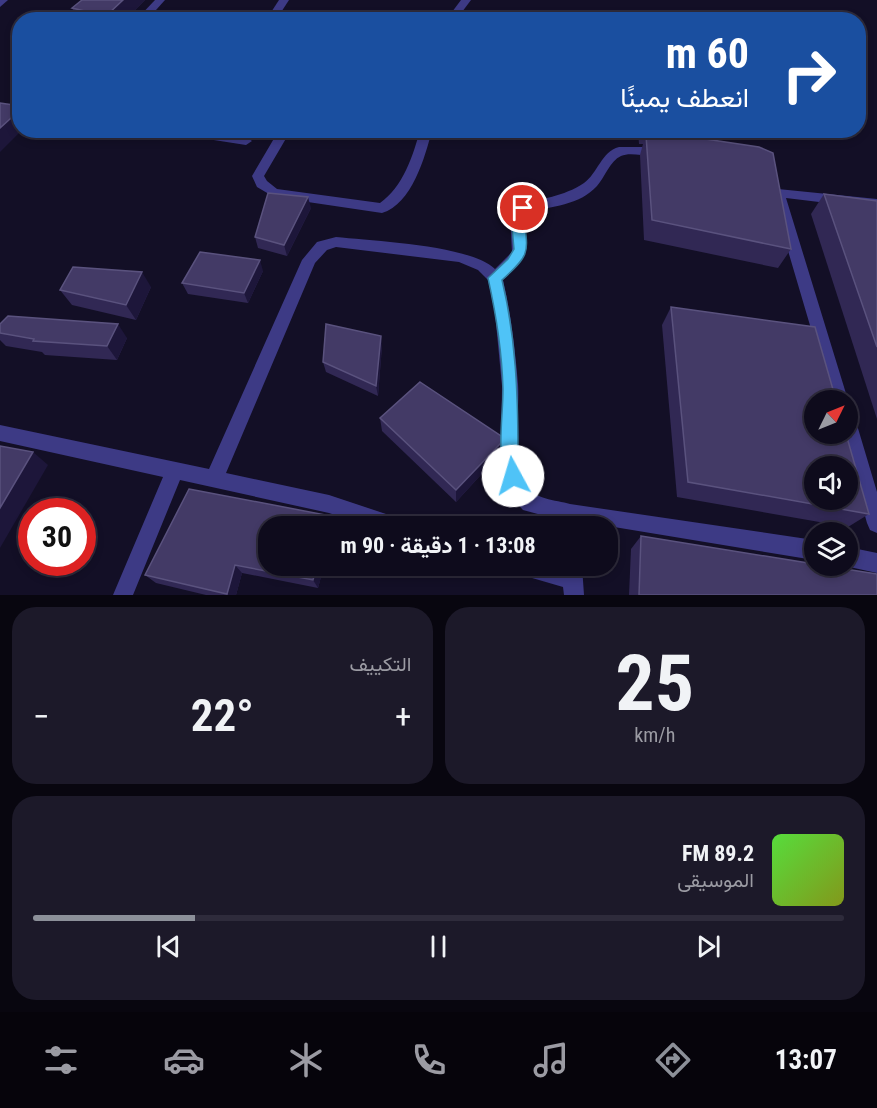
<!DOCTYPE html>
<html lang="ar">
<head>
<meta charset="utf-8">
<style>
	body { margin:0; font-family:"Roboto Condensed",Vazirmatn,sans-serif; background:#1c1929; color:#f1f3f6; direction:rtl; height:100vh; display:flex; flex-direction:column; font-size:22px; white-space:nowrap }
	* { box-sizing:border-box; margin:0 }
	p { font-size:20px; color:#9b9ba3 }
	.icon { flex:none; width:33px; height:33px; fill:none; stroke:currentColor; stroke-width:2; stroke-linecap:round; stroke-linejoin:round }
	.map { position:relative; height:595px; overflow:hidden; direction:ltr }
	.panel { display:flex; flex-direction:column; gap:12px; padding:12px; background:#08060f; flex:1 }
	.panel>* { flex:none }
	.banner { position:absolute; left:12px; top:12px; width:854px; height:126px; border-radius:24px; box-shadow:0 3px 9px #0003,0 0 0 2px #2e2b3b; direction:rtl; background:#1a4fa0; color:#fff; overflow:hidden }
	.needle { width:39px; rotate:47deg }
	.tools { position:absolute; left:804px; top:390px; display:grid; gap:12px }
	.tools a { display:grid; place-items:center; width:54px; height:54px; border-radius:50%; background:#0e0b1c; box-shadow:0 3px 9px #0003,0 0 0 2px #2e2b3b; font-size:30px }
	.speed { position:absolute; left:18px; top:498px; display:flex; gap:12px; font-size:30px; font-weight:700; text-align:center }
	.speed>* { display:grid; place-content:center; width:78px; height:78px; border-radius:50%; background:#0e0b1c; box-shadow:0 3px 9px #0003,0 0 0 2px #2e2b3b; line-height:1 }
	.speed .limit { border:9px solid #d22; background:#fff; color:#111 }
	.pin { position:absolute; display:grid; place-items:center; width:51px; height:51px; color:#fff; margin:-26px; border:3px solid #fff; border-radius:50%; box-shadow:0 2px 6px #0007 }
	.me { position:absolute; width:66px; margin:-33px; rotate:354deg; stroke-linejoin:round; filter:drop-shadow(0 0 4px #0008) }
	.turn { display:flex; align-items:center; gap:21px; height:126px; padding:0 18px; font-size:27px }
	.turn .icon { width:78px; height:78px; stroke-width:2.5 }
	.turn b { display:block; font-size:42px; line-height:51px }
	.big { font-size:45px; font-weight:700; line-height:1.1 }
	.panel .tile { flex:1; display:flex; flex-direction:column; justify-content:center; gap:9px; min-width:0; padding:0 21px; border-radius:24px; background:#1c1929 }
	.panel .dial { align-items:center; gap:0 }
	.dial b { font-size:78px; line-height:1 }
	.song { display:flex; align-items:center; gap:18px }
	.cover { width:72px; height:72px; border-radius:9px; background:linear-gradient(135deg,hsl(110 70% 55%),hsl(70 70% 35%)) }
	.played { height:6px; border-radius:3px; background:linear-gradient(90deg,#8c9099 20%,#2e2b3b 20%) }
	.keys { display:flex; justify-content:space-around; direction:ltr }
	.heat { display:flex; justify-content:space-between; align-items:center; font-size:33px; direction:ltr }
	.panel .tiles { flex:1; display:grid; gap:12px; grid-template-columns:1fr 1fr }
	.tile:last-child { grid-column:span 2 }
	.trip { position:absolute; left:258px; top:516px; width:360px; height:60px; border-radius:24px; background:#0e0b1c; box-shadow:0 3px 9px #0003,0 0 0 2px #2e2b3b; font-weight:700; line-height:60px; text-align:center; direction:rtl }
	.tab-bar { display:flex; height:96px; justify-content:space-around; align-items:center; background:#06040b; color:#9b9ba3 }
	.tab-bar .icon { width:42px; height:42px }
	.tab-bar .active { color:#8c9099 }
	.tab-bar b { font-size:27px; color:#f1f3f6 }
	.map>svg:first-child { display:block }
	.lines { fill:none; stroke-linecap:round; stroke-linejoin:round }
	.minor { fill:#3d3a85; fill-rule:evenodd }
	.wall { fill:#312854 }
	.shaded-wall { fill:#1d163a }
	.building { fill:#433a66; stroke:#5a527e; stroke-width:1.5; fill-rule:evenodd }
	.route { fill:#4fc3f7; stroke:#337fa1; stroke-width:1.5 }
</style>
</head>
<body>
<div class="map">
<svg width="877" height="595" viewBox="0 0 877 595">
	<rect width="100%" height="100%" fill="#130f26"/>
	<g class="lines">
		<!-- minor -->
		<g class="minor">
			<path d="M0 0H8L0 7Z"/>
			<path d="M155 0H165L147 20H136Z"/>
			<path d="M279 0H289L276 20H266Z"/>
			<path d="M461 0H471L456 20H446Z"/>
			<path d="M169 130H203L246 137 252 141 246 145 175 134Z"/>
			<path d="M279 130H291L264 176 267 181 277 189 380 203C403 187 413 156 420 130H432C425 157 412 204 382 213L274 197 257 187 252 176Z"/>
			<path d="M619 147H660L666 151C655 162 634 150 621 156 610 161 605 177 597 186 580 205 551 207 527 212 520 222 529 237 526 249 523 262 512 271 503 280 511 314 515 349 518 384 520 412 511 461 525 485 533 499 556 500 570 504L814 540V560L608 526 580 524 579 526H561L560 520 523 510 510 496 508 490 501 463 502 386 495 313 488 280 478 270 459 262 336 247 327 250 315 263 226 473 329 495 401 519 403 526H368L329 513 180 480 133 595H113L163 477 0 441V425L209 469 302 260 317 242 336 237C374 241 470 245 495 269L512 252 510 216 518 205C542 198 563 197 584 183 598 173 601 152 619 147Z"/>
			<path d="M778 189 877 199V209L786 198 848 400V402L832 400 771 193Z"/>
			<path d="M848 417 854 419 857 425 877 492V533L870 530 867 523 842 434H848Z"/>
			<path d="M848 547 877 553V573L845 566H848Z"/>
			<path d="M512 566H582L584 595H564L563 587 515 573Z"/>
		</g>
	</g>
	<!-- wall -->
	<g class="wall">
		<path d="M145 0 125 20H78L72 8Z"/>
		<path d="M638 130H690L688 137 791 249 778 268 644 240 640 155 643 144H639Z"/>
		<path d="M824 194 877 201V419L811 214Z"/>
		<path d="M311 208 287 256 258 248 255 237Z"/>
		<path d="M263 271 248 303 188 294 182 283Z"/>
		<path d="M151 287 136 320 72 305 60 290Z"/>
		<path d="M671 307 869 514 848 527 677 497 662 325Z"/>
		<path d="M0 324 127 338 117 360 45 355 42 352 6 346 0 340Z"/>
		<path d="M382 346 378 396 326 372 323 362Z"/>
		<path d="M380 418 501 443 499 455 456 502 382 431Z"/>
		<path d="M189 489 331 516 334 526H268V566H324L318 588 242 573 236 595H206L156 583 145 575Z"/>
		<path d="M641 536 877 595H629L631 549Z"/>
	</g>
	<!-- shaded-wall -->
	<g class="shaded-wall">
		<path d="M123 0H145L125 20H107L106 16Z"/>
		<path d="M20 110V130H22L0 152V128Z"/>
		<path d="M308 197 311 208 287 256 284 245Z"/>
		<path d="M260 260 263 271 248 303 244 293Z"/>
		<path d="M142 272 151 287 136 320 126 305Z"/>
		<path d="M118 324 127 338 117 360 107 346Z"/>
		<path d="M381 336 382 346 378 396 376 386Z"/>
		<path d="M501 443 499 455 456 502V490Z"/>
		<path d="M33 452 48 465 0 548V508Z"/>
		<path d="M331 516 335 526H328Z"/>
		<path d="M235 565 242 573 236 595H228L227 594Z"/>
		<path d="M317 566H324L318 588 313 580Z"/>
	</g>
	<!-- building -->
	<g class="building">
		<path d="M82 0H123L106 16 72 8Z"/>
		<path d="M413 16 420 20H404Z"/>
		<path d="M0 103 20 106V110L0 128Z"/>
		<path d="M646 135 692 137 759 147 773 153 791 249 652 220Z"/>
		<path d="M268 193 308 197 284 245 255 237Z"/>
		<path d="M824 194 877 201V347Z"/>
		<path d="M200 252 260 260 244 293 182 283Z"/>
		<path d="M73 267 142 272 126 305 60 290Z"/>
		<path d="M671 307 815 327 836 400H814V434H846L869 514 688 482ZM814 466H848V500H814Z"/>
		<path d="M8 316 118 324 107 346 33 341 34 339 0 333V324Z"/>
		<path d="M326 324 381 336 376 386 323 362Z"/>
		<path d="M420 382 501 436V443L456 490 380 418Z"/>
		<path d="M0 446 33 452 0 508Z"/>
		<path d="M189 489 331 516 328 526H268V566H317L313 580 235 565 227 594 145 575Z"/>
		<path d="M641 536 814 564V566H826L877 574V595H639Z"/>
	</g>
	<!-- route -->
	<path class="route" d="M523 204 529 208 524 217C528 253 531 254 502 280 516 338 518 395 518 455 518 464 523 473 519 482L513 484 507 482C496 454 503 419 503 389 502 352 496 314 488 278L508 259 514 249 511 216 519 205Z"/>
</svg>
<div class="tools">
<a><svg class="needle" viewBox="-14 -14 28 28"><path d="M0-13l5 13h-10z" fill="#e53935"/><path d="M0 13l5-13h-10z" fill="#9b9ba3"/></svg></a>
<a><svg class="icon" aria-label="sound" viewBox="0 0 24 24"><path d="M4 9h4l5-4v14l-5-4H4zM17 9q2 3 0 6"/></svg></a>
<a><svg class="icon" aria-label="layers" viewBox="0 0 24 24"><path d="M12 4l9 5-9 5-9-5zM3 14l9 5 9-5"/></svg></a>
</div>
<div class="speed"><div class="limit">30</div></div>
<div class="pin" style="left:523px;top:208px;background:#d93025"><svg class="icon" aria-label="arrive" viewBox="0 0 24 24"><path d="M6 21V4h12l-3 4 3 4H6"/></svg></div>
<svg class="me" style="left:513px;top:476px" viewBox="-20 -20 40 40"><circle r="19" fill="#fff"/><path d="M0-13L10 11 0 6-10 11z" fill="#4fc3f7"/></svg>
<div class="trip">13:08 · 1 دقيقة · 90 m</div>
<div class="banner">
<div class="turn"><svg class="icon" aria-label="right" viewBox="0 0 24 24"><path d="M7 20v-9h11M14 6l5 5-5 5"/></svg><div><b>60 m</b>انعطف يمينًا</div></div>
</div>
</div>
<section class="panel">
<div class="tiles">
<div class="tile dial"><b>25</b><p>km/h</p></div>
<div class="tile"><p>التكييف</p>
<div class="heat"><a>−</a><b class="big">22°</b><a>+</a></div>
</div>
<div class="tile">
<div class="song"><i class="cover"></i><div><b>89.2 FM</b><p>الموسيقى</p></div></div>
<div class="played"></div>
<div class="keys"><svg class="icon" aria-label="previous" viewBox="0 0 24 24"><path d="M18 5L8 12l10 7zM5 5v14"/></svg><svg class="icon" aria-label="pause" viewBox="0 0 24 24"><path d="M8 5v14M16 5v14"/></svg><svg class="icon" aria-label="next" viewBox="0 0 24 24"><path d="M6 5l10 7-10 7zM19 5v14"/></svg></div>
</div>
</div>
</section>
<nav class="tab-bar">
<b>13:07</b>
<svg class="icon active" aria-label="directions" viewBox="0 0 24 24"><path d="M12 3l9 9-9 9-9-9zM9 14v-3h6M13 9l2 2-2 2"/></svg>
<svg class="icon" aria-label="music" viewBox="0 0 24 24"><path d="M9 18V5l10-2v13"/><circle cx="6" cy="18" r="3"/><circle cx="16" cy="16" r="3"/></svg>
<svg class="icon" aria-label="phone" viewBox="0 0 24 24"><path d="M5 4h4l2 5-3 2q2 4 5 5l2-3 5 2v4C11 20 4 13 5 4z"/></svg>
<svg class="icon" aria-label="climate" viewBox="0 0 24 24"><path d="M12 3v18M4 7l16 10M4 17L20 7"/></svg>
<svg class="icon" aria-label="car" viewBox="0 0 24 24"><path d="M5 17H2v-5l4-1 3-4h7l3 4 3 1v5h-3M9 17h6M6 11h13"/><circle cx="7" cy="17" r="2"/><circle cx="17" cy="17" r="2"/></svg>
<svg class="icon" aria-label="filters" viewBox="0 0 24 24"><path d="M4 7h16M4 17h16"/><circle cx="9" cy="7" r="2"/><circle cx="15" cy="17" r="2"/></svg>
</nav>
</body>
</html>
